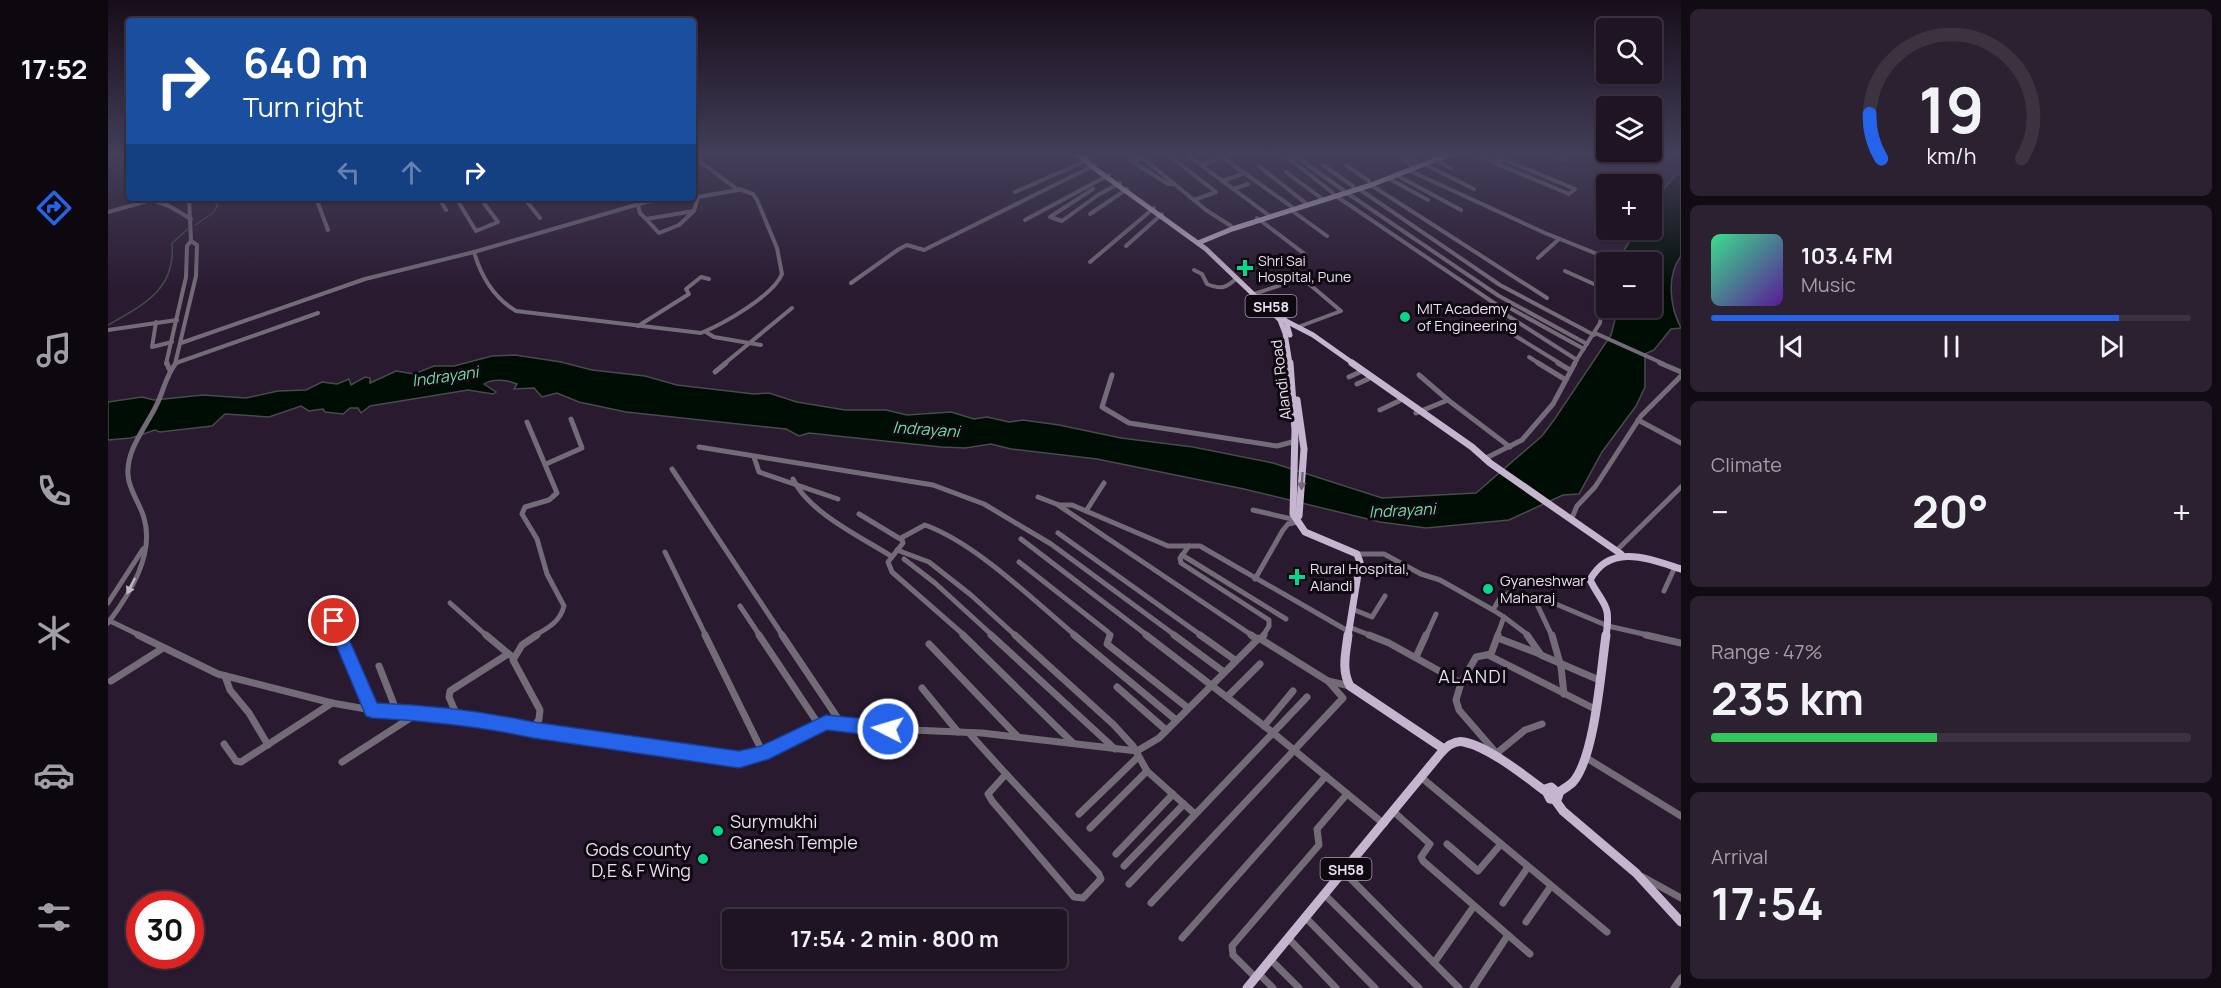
<!DOCTYPE html>
<html lang="en">
<head>
<meta charset="utf-8">
<style>
	body { margin:0; font-family:Manrope,sans-serif; background:#2c2131; color:#f1f3f6; height:100vh; display:flex; flex-direction:column; font-size:22px; white-space:nowrap }
	* { box-sizing:border-box; margin:0 }
	p { font-size:20px; color:#a19ea6 }
	.icon { flex:none; width:33px; height:33px; fill:none; stroke:currentColor; stroke-width:2; stroke-linecap:round; stroke-linejoin:round }
	.map { position:relative; flex:1; overflow:hidden }
	.details { display:flex; flex-direction:column; gap:9px; padding:9px; background:#110b14; width:540px }
	.details>* { flex:none }
	.banner { position:absolute; left:18px; top:18px; width:570px; height:183px; border-radius:6px; box-shadow:0 2px 4px #0004,0 0 0 2px #3c3341; background:#1a4fa0; color:#fff; overflow:hidden }
	.fabs { position:absolute; left:1488px; top:18px; display:grid; gap:12px }
	.fabs a { display:grid; place-items:center; width:66px; height:66px; border-radius:6px; background:#1f1424; box-shadow:0 2px 4px #0004,0 0 0 2px #3c3341; font-size:30px }
	.speed { position:absolute; left:18px; top:891px; display:flex; gap:12px; font-size:30px; font-weight:700; text-align:center }
	.speed>* { display:grid; place-content:center; width:78px; height:78px; border-radius:50%; background:#1f1424; box-shadow:0 2px 4px #0004,0 0 0 2px #3c3341; line-height:1 }
	.speed .limit { border:9px solid #d22; background:#fff; color:#111 }
	.pin { position:absolute; display:grid; place-items:center; width:51px; height:51px; color:#fff; margin:-26px; border:3px solid #fff; border-radius:50%; box-shadow:0 2px 6px #0007 }
	.me { position:absolute; width:66px; margin:-33px; rotate:275deg; stroke-linejoin:round; filter:drop-shadow(0 0 4px #0008) }
	.turn { display:flex; align-items:center; gap:21px; height:126px; padding:0 18px; font-size:27px }
	.turn .icon { width:78px; height:78px; stroke-width:2.5 }
	.turn b { display:block; font-size:42px; line-height:51px }
	.lanes { display:flex; align-items:center; height:57px; padding:0 18px; background:#0003; justify-content:center; gap:30px; direction:ltr }
	.lanes .off { opacity:.35 }
	.big { font-size:45px; font-weight:700; line-height:1.1 }
	.details .widget { flex:1; display:flex; flex-direction:column; justify-content:center; gap:9px; min-width:0; padding:0 21px; border-radius:9px; background:#2c2131 }
	.details .dial { align-items:center; gap:0 }
	.dial svg { height:156px; overflow:visible; fill:none; stroke:#3c3341; stroke-width:7; stroke-linecap:round; text-anchor:middle }
	.dial text { fill:#f1f3f6; stroke:none }
	.song { display:flex; align-items:center; gap:18px }
	.cover { width:72px; height:72px; border-radius:9px; background:linear-gradient(135deg,hsl(150 70% 55%),hsl(270 70% 35%)) }
	.played { height:6px; border-radius:3px; background:linear-gradient(90deg,#2563eb 85%,#3c3341 85%) }
	.keys { display:flex; justify-content:space-around; direction:ltr }
	.heat { display:flex; justify-content:space-between; align-items:center; font-size:33px; direction:ltr }
	.charge { height:9px; border-radius:4px; background:linear-gradient(90deg,#34c759 47%,#3c3341 0) }
	.trip { position:absolute; left:614px; top:909px; width:345px; height:60px; border-radius:6px; background:#1f1424; box-shadow:0 2px 4px #0004,0 0 0 2px #3c3341; font-weight:700; line-height:60px; text-align:center }
	main { display:flex; flex:1; min-height:0 }
	.tabs { display:flex; flex-direction:column; width:108px; justify-content:space-around; align-items:center; background:#0c080e; color:#a19ea6 }
	.tabs .icon { width:42px; height:42px }
	.tabs .current { color:#2563eb }
	.tabs b { font-size:27px; color:#f1f3f6 }
	.map>svg:first-child { display:block }
	.water { fill:#000d04; stroke:#464c4a; stroke-width:1.5 }
	.lines { fill:none; stroke-linecap:round; stroke-linejoin:round }
	.stream { stroke:#464c4a; stroke-width:1.5 }
	.minor-far2 { stroke:#736b77; stroke-width:4 }
	.minor-far1 { stroke:#736b77; stroke-width:5 }
	.minor { stroke:#736b77; stroke-width:7 }
	.major-far2 { stroke:#c6b5cf; stroke-width:5 }
	.major-far1 { stroke:#c6b5cf; stroke-width:7 }
	.major { stroke:#c6b5cf; stroke-width:9 }
	.oneway { fill:#73677a }
	.oneway2 { fill:#bfb6c4 }
	.route { fill:#2563eb; stroke:#184099; stroke-width:1.5 }
	.poi-dot { fill:#04d98b; stroke:#0e0811; stroke-width:2 }
	.labels { text-anchor:middle; dominant-baseline:central; stroke-width:6; stroke-linejoin:round; paint-order:stroke }
	.far-poi-label { font-size:14px; fill:#e8deed; stroke:#0e0811; text-anchor:start }
	.shield { fill:#0e0811; stroke:#a79eab; stroke-width:1.5 }
	.shield-label { font-size:14px; font-weight:bold; fill:#e8deed }
	.poi-label { font-size:15px; fill:#e8deed; stroke:#0e0811; text-anchor:start }
	.street-label { font-size:15px; fill:#e8deed; stroke:#0e0811 }
	.water-label { font-size:16px; font-style:italic; fill:#72dca4; stroke:#0e0811 }
	.quarter-label { font-size:18px; letter-spacing:1.5px; fill:#e8deed; stroke:#0e0811 }
	.near-poi-label { font-size:18px; fill:#e8deed; stroke:#0e0811; text-anchor:start }
</style>
</head>
<body>
<main>
<nav class="tabs">
<b>17:52</b>
<svg class="icon current" aria-label="directions" viewBox="0 0 24 24"><path d="M12 3l9 9-9 9-9-9zM9 14v-3h6M13 9l2 2-2 2"/></svg>
<svg class="icon" aria-label="music" viewBox="0 0 24 24"><path d="M9 18V5l10-2v13"/><circle cx="6" cy="18" r="3"/><circle cx="16" cy="16" r="3"/></svg>
<svg class="icon" aria-label="phone" viewBox="0 0 24 24"><path d="M5 4h4l2 5-3 2q2 4 5 5l2-3 5 2v4C11 20 4 13 5 4z"/></svg>
<svg class="icon" aria-label="climate" viewBox="0 0 24 24"><path d="M12 3v18M4 7l16 10M4 17L20 7"/></svg>
<svg class="icon" aria-label="car" viewBox="0 0 24 24"><path d="M5 17H2v-5l4-1 3-4h7l3 4 3 1v5h-3M9 17h6M6 11h13"/><circle cx="7" cy="17" r="2"/><circle cx="17" cy="17" r="2"/></svg>
<svg class="icon" aria-label="filters" viewBox="0 0 24 24"><path d="M4 7h16M4 17h16"/><circle cx="9" cy="7" r="2"/><circle cx="15" cy="17" r="2"/></svg>
</nav>
<div class="map">
<svg width="1573" height="988" viewBox="0 0 1573 988">
	<rect width="100%" height="100%" fill="#291a30"/>
	<!-- water -->
	<path class="water" d="M1573 174V256C1558 276 1562 307 1573 328L1563 329 1546 350 1537 354V387L1528 406 1494 452 1471 494 1455 495 1401 520 1318 528 1272 522 1136 489 989 459 903 449 883 444 857 448 833 447 701 433 691 436 678 429 518 412 471 402 449 393 434 397 426 388 406 389 409 384C400 380 385 378 376 384L388 392 385 394 360 390 262 406 253 413 250 408H242L235 414 217 412 215 409 201 411 193 406 161 417 117 414 104 426 52 432 47 430 23 438 0 440V402L34 397 46 400 95 395 138 398 170 391 198 390 214 382 229 384 241 379 243 385 257 377 262 378V383L288 371 306 374 326 366H346L384 356 407 355 453 362 484 370 537 376 569 385 646 394 661 393 689 402 737 410H778L799 415 843 412 866 419 879 417 901 422 915 420 951 425 1013 438 1085 447 1165 463 1274 498 1368 493 1434 436 1446 420 1503 335 1510 308H1544V262H1514L1515 252 1528 230H1544V202L1568 175Z"/>
	<g class="lines">
		<!-- stream -->
		<g class="stream">
			<path d="M87 225 105 213 109 206 107 198"/>
			<path d="M0 325C36 304 68 290 64 243L80 229"/>
		</g>
		<!-- minor-far2 -->
		<g class="minor-far2">
			<path d="M1058 153 1108 192 1086 200"/>
			<path d="M1174 153 1225 193"/>
			<path d="M1290 153 1305 168"/>
			<path d="M1363 153 1461 194 1467 189 1395 159 1388 163"/>
			<path d="M1443 153 1458 160"/>
			<path d="M1078 154 1093 165"/>
			<path d="M1294 154 1308 162"/>
			<path d="M585 156 630 190 590 197 586 211"/>
			<path d="M1114 157 1184 207"/>
			<path d="M1191 159 1235 190"/>
			<path d="M1109 160 1093 165 1163 217"/>
			<path d="M1327 160 1343 168"/>
			<path d="M1316 164 1366 189"/>
			<path d="M1215 165 1245 186"/>
			<path d="M1238 165 1261 181"/>
			<path d="M1151 166 1200 205"/>
			<path d="M1300 170 1437 233 1492 255 1499 262"/>
			<path d="M1178 172 1213 198"/>
			<path d="M1288 175 1353 210"/>
			<path d="M1280 178 1320 200"/>
			<path d="M1114 181 1137 173"/>
			<path d="M1066 184H1060L1022 160 1036 159 1098 210 1123 226"/>
			<path d="M1263 185 1439 298"/>
			<path d="M985 189 942 217 954 221 990 195 1012 183"/>
			<path d="M1125 189 1140 184"/>
			<path d="M1251 189 1392 285 1486 335"/>
			<path d="M907 192 980 160"/>
			<path d="M1239 193 1391 296 1479 344"/>
			<path d="M1228 196 1392 307"/>
			<path d="M208 198 220 230"/>
			<path d="M331 198 338 210"/>
			<path d="M348 198 368 231 390 222 372 198"/>
			<path d="M416 198 432 218"/>
			<path d="M573 198 538 202 366 252C373 276 386 298 408 311L593 333C615 324 665 296 674 274L669 248 649 200 645 194 631 189"/>
			<path d="M44 200 61 206 83 219"/>
			<path d="M530 205 532 213 538 219"/>
			<path d="M1183 210 1219 236"/>
			<path d="M586 211 571 225 551 233 538 219Z"/>
			<path d="M0 212 50 198"/>
			<path d="M982 214 1019 189"/>
			<path d="M1149 218 1198 255"/>
			<path d="M917 220 1001 175"/>
			<path d="M1018 246 1054 214"/>
			<path d="M1430 258 1451 239"/>
			<path d="M982 262 1046 208"/>
			<path d="M1086 270 1094 274 1099 284C1113 290 1118 288 1129 278"/>
			<path d="M1457 271 1497 289"/>
			<path d="M743 283 791 249 799 245 816 250 987 165"/>
			<path d="M1146 294 1194 278 1233 311 1190 327"/>
			<path d="M48 322 44 347 64 342"/>
			<path d="M530 326 581 294 578 289 593 277 601 279"/>
			<path d="M0 330 69 320"/>
			<path d="M598 332 606 337 653 345"/>
			<path d="M1401 332 1453 364"/>
			<path d="M1487 333 1556 364"/>
			<path d="M73 343 257 279 366 252"/>
			<path d="M1421 357 1432 364"/>
			<path d="M1469 360 1389 309 1400 307 1476 349"/>
			<path d="M68 363 210 313"/>
			<path d="M58 364 78 277 79 246 83 241 81 198"/>
			<path d="M67 364 88 276 89 245 83 241"/>
			<path d="M616 364 684 308"/>
			<path d="M1466 364 1492 323 1498 272"/>
		</g>
		<!-- minor-far1 -->
		<g class="minor-far1">
			<path d="M59 363 61 369"/>
			<path d="M1430 363 1458 380"/>
			<path d="M1450 363 1462 370"/>
			<path d="M1552 363 1573 372"/>
			<path d="M607 372 618 363"/>
			<path d="M1004 375 994 407 1021 423 1169 446 1188 441"/>
			<path d="M1241 377 1252 372"/>
			<path d="M1249 384 1260 379"/>
			<path d="M1340 400 1402 447"/>
			<path d="M1272 410 1291 401"/>
			<path d="M1308 413 1340 400 1311 375"/>
			<path d="M1530 420 1573 443"/>
			<path d="M419 422 449 493 441 500 417 507 414 514 429 539 439 574 456 606C452 622 440 628 426 636"/>
			<path d="M591 447 825 485 876 504 943 544 1068 636"/>
			<path d="M646 457 651 472 730 499"/>
			<path d="M1376 459 1414 440 1445 404 1467 363"/>
			<path d="M438 464 474 448 463 419"/>
			<path d="M564 469 675 636"/>
			<path d="M685 479C700 512 753 537 783 556"/>
			<path d="M930 497 951 505H964L1060 546H1092L1240 631"/>
			<path d="M950 505 1145 636"/>
			<path d="M1145 510 1188 520"/>
			<path d="M978 511 996 483"/>
			<path d="M751 514 794 540 795 543 780 562 784 572 857 636"/>
			<path d="M1463 520 1469 506 1487 487 1533 416 1573 376"/>
			<path d="M950 533 1094 636"/>
			<path d="M793 538 817 525C869 544 925 600 968 636"/>
			<path d="M913 539 1040 636"/>
			<path d="M1081 546 1072 558 1073 563 1161 620V626L1155 636"/>
			<path d="M789 550 821 562 863 595 908 636"/>
			<path d="M1508 551 1573 487"/>
			<path d="M557 552 598 636"/>
			<path d="M1249 554H1276L1313 574 1332 580 1385 610 1392 598 1401 593 1443 602 1500 626 1544 636"/>
			<path d="M1074 555 1178 619"/>
			<path d="M796 559 827 583 885 636"/>
			<path d="M911 562 1000 632 1002 636"/>
			<path d="M1147 579 1175 530 1180 524 1190 522"/>
			<path d="M1556 591 1567 567"/>
			<path d="M1426 598 1444 636"/>
			<path d="M0 603 35 549"/>
			<path d="M342 603 379 636"/>
			<path d="M632 606 652 636"/>
			<path d="M1244 609 1264 617 1277 596"/>
			<path d="M1385 610 1396 617 1389 636"/>
			<path d="M1396 617 1421 636"/>
			<path d="M0 620 33 636"/>
			<path d="M226 621 233 636"/>
			<path d="M0 623C21 595 47 555 36 518 32 503 21 491 20 475 18 449 39 426 49 404 56 390 58 375 68 363"/>
			<path d="M1241 627 1264 636"/>
			<path d="M1318 636 1328 614"/>
		</g>
		<!-- minor -->
		<g class="minor">
			<path d="M30 635 110 674 224 703 264 710 393 723 425 730 621 759 642 758 708 726 726 722 780 729 874 733 1029 751 1051 738 1151 638 1220 681 1242 686"/>
			<path d="M232 635 264 710"/>
			<path d="M378 635 402 655"/>
			<path d="M597 635 655 753"/>
			<path d="M651 635 711 725"/>
			<path d="M674 635 733 723"/>
			<path d="M855 635 965 743"/>
			<path d="M883 635 1007 749"/>
			<path d="M907 635 1006 725 1025 746 1039 771 1087 814"/>
			<path d="M966 635 1068 720"/>
			<path d="M1002 635 999 644 1080 708"/>
			<path d="M1038 635 1164 732 1276 824"/>
			<path d="M1066 635 1116 672"/>
			<path d="M1092 635 1127 660"/>
			<path d="M1143 635 1149 639"/>
			<path d="M1261 635 1281 643 1353 683 1368 657 1383 654 1390 635"/>
			<path d="M1419 635 1433 655 1491 680"/>
			<path d="M1444 635 1453 667 1456 694"/>
			<path d="M1538 635 1573 643"/>
			<path d="M1154 638 1156 635"/>
			<path d="M1390 638 1432 654"/>
			<path d="M821 644 910 737"/>
			<path d="M1380 655 1487 709"/>
			<path d="M1308 657 1318 635"/>
			<path d="M271 666 289 712"/>
			<path d="M117 676 122 690 141 713 160 745"/>
			<path d="M3 681 55 648"/>
			<path d="M1353 683 1348 700 1351 710 1390 755"/>
			<path d="M1009 687 1058 730"/>
			<path d="M814 688 850 732"/>
			<path d="M1119 697 1152 664"/>
			<path d="M350 718 341 697 342 691 400 654"/>
			<path d="M1156 726 1185 691"/>
			<path d="M425 730 431 719 432 710 405 660 414 645 429 635"/>
			<path d="M861 733 898 774"/>
			<path d="M116 744 128 761 133 762 224 703"/>
			<path d="M1389 753 1417 730 1434 724"/>
			<path d="M1477 757 1573 816"/>
			<path d="M234 762 310 713"/>
			<path d="M898 774 991 874 993 879 975 898 966 897 884 801 880 794Z"/>
			<path d="M1314 778 1499 932"/>
			<path d="M1286 812 1322 844 1313 857 1315 861 1422 954"/>
			<path d="M971 814 1030 757"/>
			<path d="M982 828 1039 771"/>
			<path d="M1339 844 1370 871 1393 844"/>
			<path d="M1008 854 1065 794"/>
			<path d="M1016 866 1076 804"/>
			<path d="M1236 872 1351 988"/>
			<path d="M1535 877 1573 898"/>
			<path d="M1021 884 1199 697"/>
			<path d="M1217 895 1311 988"/>
			<path d="M1043 903 1235 698 1220 681"/>
			<path d="M1395 903 1420 867"/>
			<path d="M1198 918 1267 988"/>
			<path d="M1418 922 1443 886"/>
			<path d="M1074 938 1218 776"/>
			<path d="M1181 939 1228 988"/>
			<path d="M1163 960 1191 988"/>
			<path d="M1326 963 1366 906"/>
			<path d="M1151 974 1165 988"/>
			<path d="M1148 978 1125 955 1124 946 1211 845 1209 829 1239 794"/>
			<path d="M1365 988 1400 935"/>
			<path d="M1566 988 1573 978"/>
		</g>
		<!-- major-far2 -->
		<g class="major-far2">
			<path d="M969 153 986 168 1098 249 1172 320 1177 333 1182 364"/>
			<path d="M1090 243 1124 229 1263 185 1345 153"/>
			<path d="M1171 314 1178 321 1182 335"/>
			<path d="M1176 320 1205 335 1246 364"/>
		</g>
		<!-- major-far1 -->
		<g class="major-far1">
			<path d="M1182 363 1187 430 1185 514 1197 532 1249 554 1252 562 1240 636"/>
			<path d="M1244 363 1364 447 1382 463 1513 554"/>
			<path d="M1188 517 1191 516 1196 449 1189 400"/>
			<path d="M1498 636C1503 603 1496 607 1482 580 1502 542 1542 559 1573 569"/>
		</g>
		<!-- major -->
		<g class="major">
			<path d="M1240 635C1238 652 1233 670 1242 686L1336 749"/>
			<path d="M1443 787 1451 794 1449 800 1442 799 1437 789Z"/>
			<path d="M1450 793C1455 789 1461 786 1465 782 1487 757 1493 669 1498 635"/>
			<path d="M1447 800 1455 811 1528 873 1573 922"/>
			<path d="M1139 988 1332 754C1338 747 1347 740 1356 742 1381 747 1417 776 1437 791"/>
		</g>
	</g>
	<!-- one-way arrows -->
	<defs><path id="oneway-solid" d="M-6-.8H1V-3.2L6.5 0L1 3.2V.8H-6Z" transform="scale(1.5)"/></defs>
	<use class="oneway" href="#oneway-solid" transform="translate(1194 481) rotate(94)"/>
	<use class="oneway2" href="#oneway-solid" transform="translate(23 586) rotate(117)"/>
	<!-- sky -->
	<linearGradient id="sky" x2="0" y2="1"><stop stop-color="#170e1a"/><stop offset="0.53" stop-color="#433e59"/><stop offset="1" stop-color="#433e59" stop-opacity="0"/></linearGradient>
	<rect width="1573" height="291" fill="url(#sky)"/>
	<!-- route -->
	<path class="route" d="M226 614 231 616 269 703C321 705 374 711 425 722L631 751 653 746 718 715 780 721 786 723 788 729 786 734 780 737 719 730 661 759 631 768 425 738C372 726 318 721 264 718L258 716 218 621 221 616Z"/>
	<!-- markers -->
	<g class="poi-dot">
		<path d="M1134 259h6v6h6v6h-6v6h-6v-6h-6v-6h6z"/>
		<circle cx="1297" cy="317" r="6"/>
		<path d="M1186 568h6v6h6v6h-6v6h-6v-6h-6v-6h6z"/>
		<circle cx="1380" cy="589" r="6"/>
		<circle cx="610" cy="831" r="6"/>
		<circle cx="595" cy="859" r="6"/>
	</g>
	<g class="labels">
		<!-- far-poi labels -->
		<g class="far-poi-label">
			<text x="1150" y="260">Shri Sai<tspan x="1150" dy="16">Hospital, Pune</tspan></text>
		</g>
		<!-- shield labels -->
		<g class="shield">
			<rect x="1137.5" y="295" width="51" height="22" rx="4.5"/>
			<rect x="1212.5" y="858" width="51" height="22" rx="4.5"/>
		</g>
		<g class="shield-label">
			<text x="1163" y="306">SH58</text>
			<text x="1238" y="869">SH58</text>
		</g>
		<!-- poi labels -->
		<g class="poi-label">
			<text x="1309" y="308">MIT Academy<tspan x="1309" dy="17">of Engineering</tspan></text>
			<text x="1202" y="568">Rural Hospital,<tspan x="1202" dy="17">Alandi</tspan></text>
			<text x="1392" y="580">Gyaneshwar<tspan x="1392" dy="17">Maharaj</tspan></text>
		</g>
		<!-- street labels -->
		<g class="street-label">
			<text transform="translate(1173 380) rotate(-97)">Alandi Road</text>
		</g>
		<!-- water labels -->
		<g class="water-label">
			<text transform="translate(337 376) rotate(-8)">Indrayani</text>
			<text transform="translate(818 429) rotate(4)">Indrayani</text>
			<text transform="translate(1294 510) rotate(-3)">Indrayani</text>
		</g>
		<!-- quarter labels -->
		<g class="quarter-label">
			<text x="1365" y="676">ALANDI</text>
		</g>
		<!-- near-poi labels -->
		<g class="near-poi-label">
			<text x="622" y="821">Surymukhi<tspan x="622" dy="21">Ganesh Temple</tspan></text>
			<text x="583" y="849" text-anchor="end">Gods county<tspan x="583" dy="21">D,E &amp; F Wing</tspan></text>
		</g>
	</g>
</svg>
<div class="fabs">
<a><svg class="icon" aria-label="search" viewBox="0 0 24 24"><circle cx="10" cy="10" r="6"/><path d="M15 15l6 6"/></svg></a>
<a><svg class="icon" aria-label="layers" viewBox="0 0 24 24"><path d="M12 4l9 5-9 5-9-5zM3 14l9 5 9-5"/></svg></a>
<a>+</a>
<a>−</a>
</div>
<div class="speed"><div class="limit">30</div></div>
<div class="pin" style="left:226px;top:621px;background:#d93025"><svg class="icon" aria-label="arrive" viewBox="0 0 24 24"><path d="M6 21V4h12l-3 4 3 4H6"/></svg></div>
<svg class="me" style="left:780px;top:729px" viewBox="-20 -20 40 40"><circle r="17" fill="#2563eb" stroke="#fff" stroke-width="3"/><path d="M0-11L8 9 0 5-8 9z" fill="#fff"/></svg>
<div class="trip">17:54 · 2 min · 800 m</div>
<div class="banner">
<div class="turn"><svg class="icon" aria-label="right" viewBox="0 0 24 24"><path d="M7 20v-9h11M14 6l5 5-5 5"/></svg><div><b>640 m</b>Turn right</div></div>
<div class="lanes"><svg class="icon off" aria-label="left" viewBox="0 0 24 24"><path d="M17 20v-9H6M10 6l-5 5 5 5"/></svg><svg class="icon off" aria-label="ahead" viewBox="0 0 24 24"><path d="M12 20V5M6 11l6-6 6 6"/></svg><svg class="icon" aria-label="right" viewBox="0 0 24 24"><path d="M7 20v-9h11M14 6l5 5-5 5"/></svg></div>
</div>
</div>
<section class="details">
<div class="widget dial"><svg viewBox="0 0 100 80">
<path d="M14 69A42 42 0 1 1 86 69"/>
<path d="M14 69A42 42 0 0 1 8 46" stroke="#2563eb"/>
<text x="50" y="56" font-size="32" font-weight="700">19</text>
<text x="50" y="72" font-size="11">km/h</text>
</svg></div>
<div class="widget">
<div class="song"><i class="cover"></i><div><b>103.4 FM</b><p>Music</p></div></div>
<div class="played"></div>
<div class="keys"><svg class="icon" aria-label="previous" viewBox="0 0 24 24"><path d="M18 5L8 12l10 7zM5 5v14"/></svg><svg class="icon" aria-label="pause" viewBox="0 0 24 24"><path d="M8 5v14M16 5v14"/></svg><svg class="icon" aria-label="next" viewBox="0 0 24 24"><path d="M6 5l10 7-10 7zM19 5v14"/></svg></div>
</div>
<div class="widget"><p>Climate</p>
<div class="heat"><a>−</a><b class="big">20°</b><a>+</a></div>
</div>
<div class="widget"><p>Range · 47%</p><b class="big">235 km</b><div class="charge"></div></div>
<div class="widget"><p>Arrival</p><b class="big">17:54</b></div>
</section>
</main>
</body>
</html>
